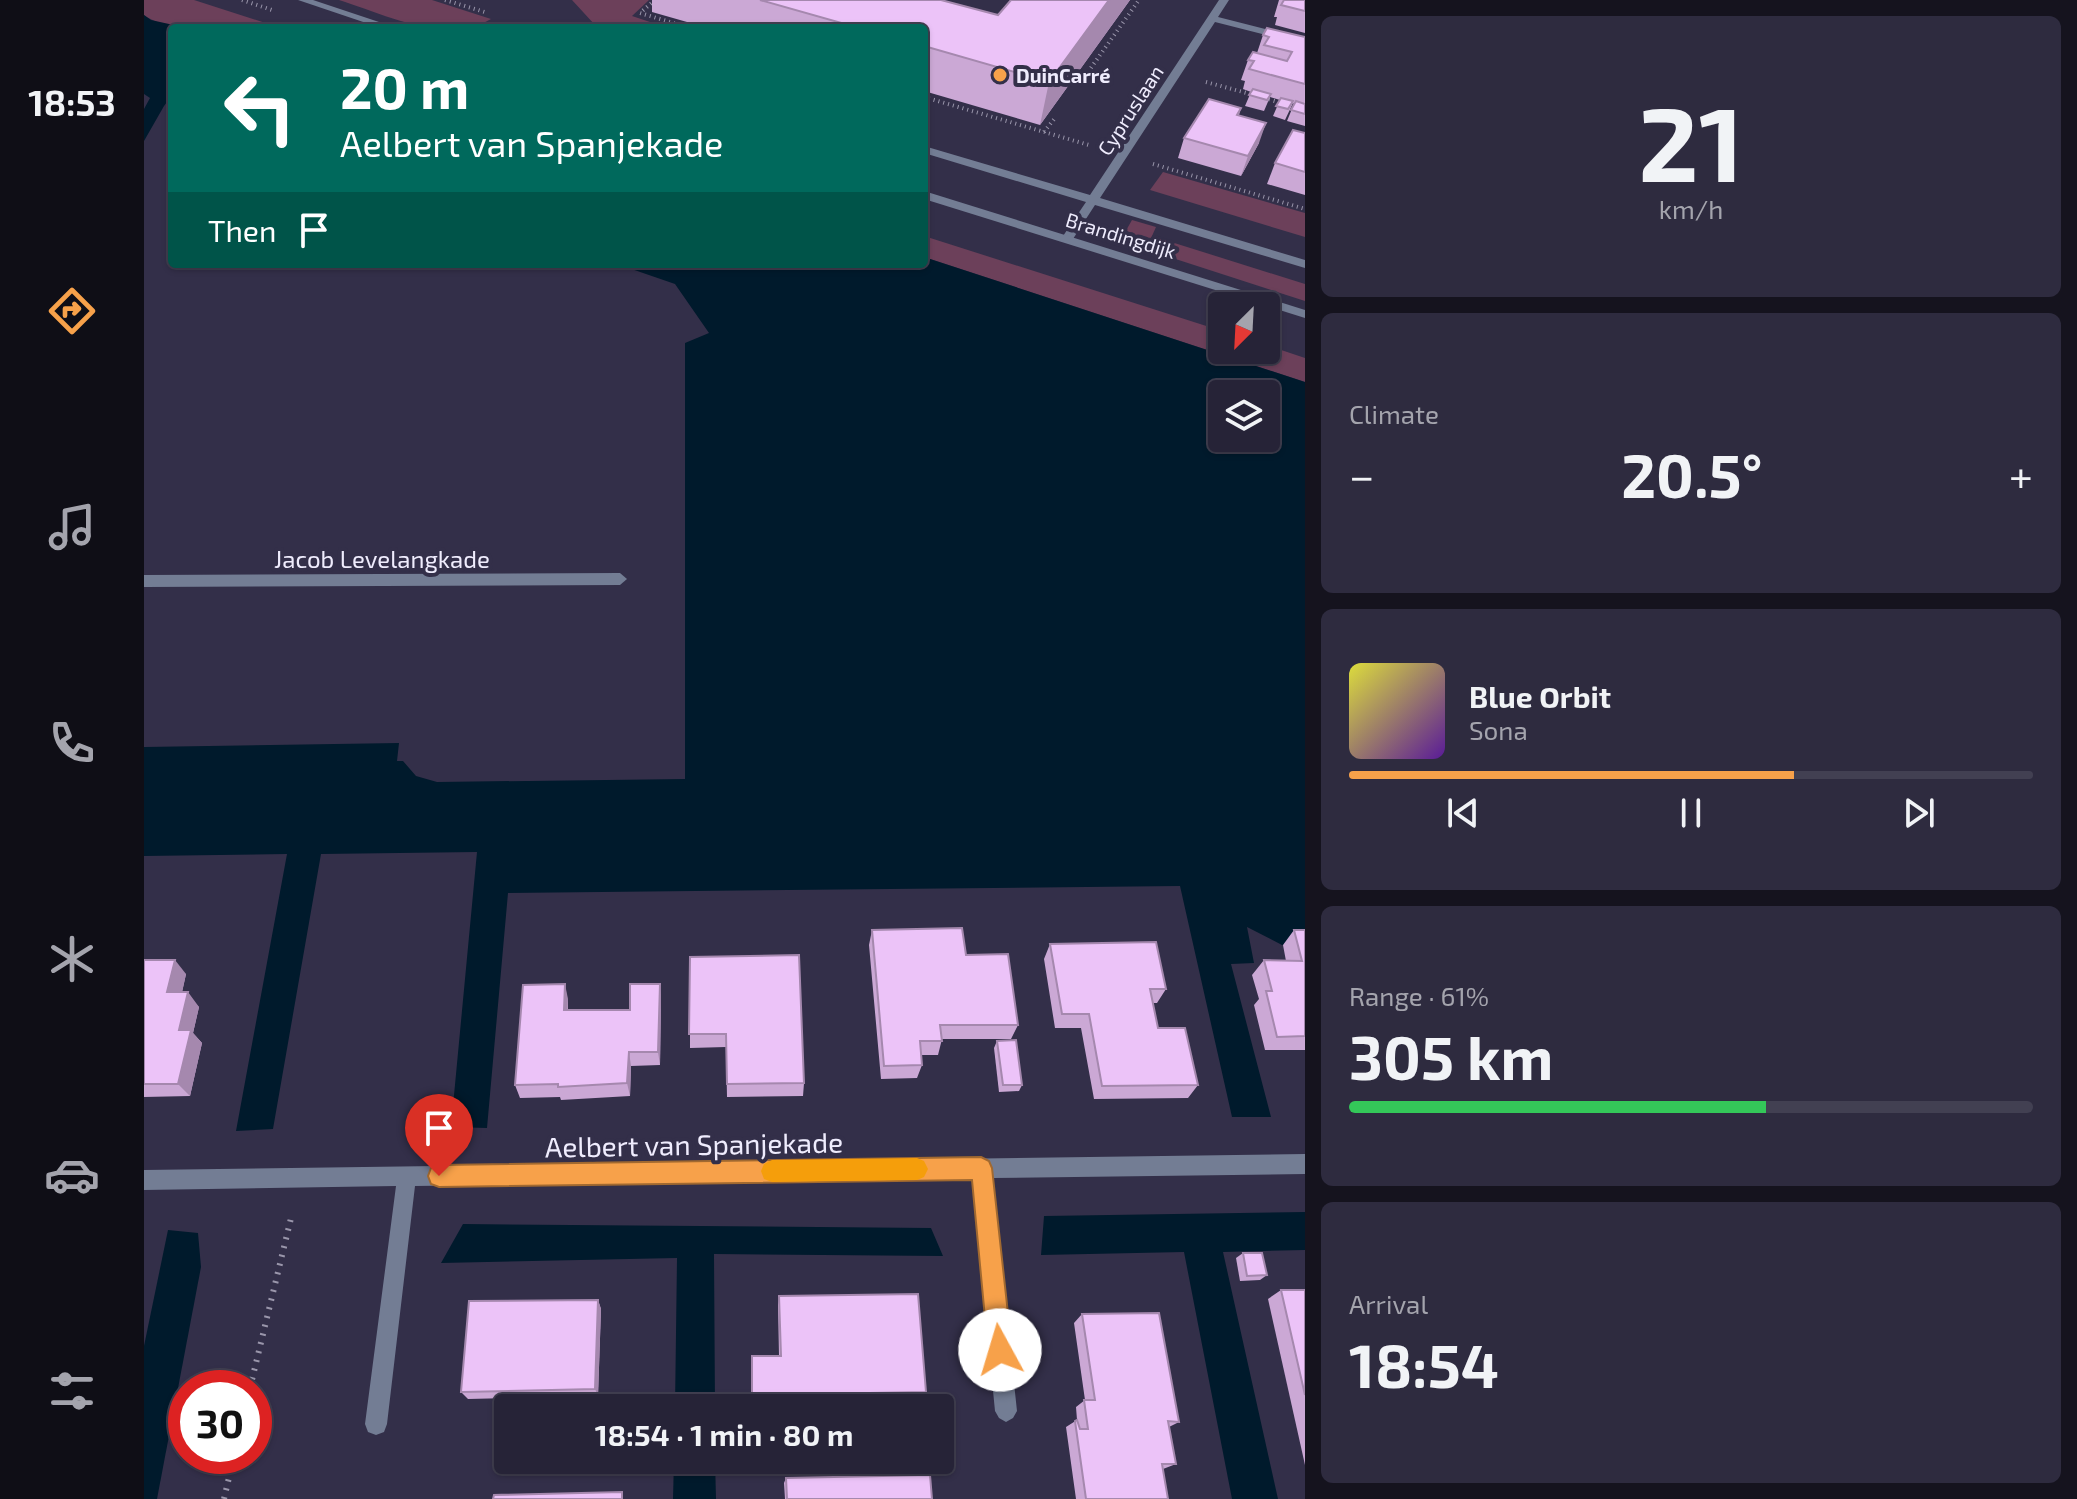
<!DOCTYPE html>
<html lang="en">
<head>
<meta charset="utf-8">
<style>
	body { margin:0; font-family:"Exo 2",sans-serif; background:#2e2b3f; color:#f1f3f6; height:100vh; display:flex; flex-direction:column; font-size:30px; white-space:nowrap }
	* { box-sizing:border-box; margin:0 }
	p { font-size:26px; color:#a4a4ad }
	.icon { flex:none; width:44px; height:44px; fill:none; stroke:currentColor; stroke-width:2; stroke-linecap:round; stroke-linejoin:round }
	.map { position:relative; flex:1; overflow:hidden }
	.panel { display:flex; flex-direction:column; gap:16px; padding:16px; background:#15131e; width:772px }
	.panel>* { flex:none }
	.guide { position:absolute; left:24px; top:24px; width:760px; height:244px; border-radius:8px; box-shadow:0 2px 6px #0004,0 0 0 2px #424052; background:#00695c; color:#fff; overflow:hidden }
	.needle { width:52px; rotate:204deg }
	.controls { position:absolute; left:1064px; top:292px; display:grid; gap:16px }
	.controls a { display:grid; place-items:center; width:72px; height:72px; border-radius:8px; background:#262337; box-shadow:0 2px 6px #0004,0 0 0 2px #424052; font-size:40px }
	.speed { position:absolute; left:24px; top:1370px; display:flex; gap:16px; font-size:40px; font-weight:700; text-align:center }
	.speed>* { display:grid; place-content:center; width:104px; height:104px; border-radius:50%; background:#262337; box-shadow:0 2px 6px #0004,0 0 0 2px #424052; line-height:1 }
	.speed .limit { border:12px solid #d22; background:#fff; color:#111 }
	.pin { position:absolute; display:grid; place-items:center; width:68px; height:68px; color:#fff; margin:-82px -34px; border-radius:50% 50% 50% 0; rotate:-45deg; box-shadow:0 0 8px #0007 }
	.pin .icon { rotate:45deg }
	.me { position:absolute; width:88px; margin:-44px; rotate:354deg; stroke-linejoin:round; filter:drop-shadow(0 0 6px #0008) }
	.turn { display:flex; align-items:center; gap:28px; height:168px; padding:0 40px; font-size:36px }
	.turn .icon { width:104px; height:104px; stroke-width:2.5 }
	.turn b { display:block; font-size:56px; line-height:68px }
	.then { display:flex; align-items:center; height:76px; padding:0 40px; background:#0003; gap:16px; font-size:30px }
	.big { font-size:60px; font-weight:700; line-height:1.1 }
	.panel .widget { flex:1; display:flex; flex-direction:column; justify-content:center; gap:12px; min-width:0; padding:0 28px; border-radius:12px; background:#2e2b3f }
	.panel .dial { align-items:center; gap:0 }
	.dial b { font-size:104px; line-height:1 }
	.song { display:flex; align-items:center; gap:24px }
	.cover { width:96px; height:96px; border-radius:12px; background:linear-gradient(135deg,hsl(60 70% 55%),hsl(270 70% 35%)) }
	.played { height:8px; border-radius:4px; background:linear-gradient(90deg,#f7a14a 65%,#424052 65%) }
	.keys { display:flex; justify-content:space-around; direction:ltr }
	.heat { display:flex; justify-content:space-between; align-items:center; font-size:44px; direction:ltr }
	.charge { height:12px; border-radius:6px; background:linear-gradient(90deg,#34c759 61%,#424052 0) }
	.trip { position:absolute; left:350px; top:1394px; width:460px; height:80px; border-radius:8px; background:#262337; box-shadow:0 2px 6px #0004,0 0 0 2px #424052; font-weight:700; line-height:80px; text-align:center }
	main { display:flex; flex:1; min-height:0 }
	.tabs { display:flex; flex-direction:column; width:144px; justify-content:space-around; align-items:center; background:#0f0e16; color:#a4a4ad }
	.tabs .icon { width:56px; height:56px }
	.tabs .on { color:#f7a14a }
	.tabs b { font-size:36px; color:#f1f3f6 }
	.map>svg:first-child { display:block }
	.green { fill:#6c405a }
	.water { fill:#001a2c; fill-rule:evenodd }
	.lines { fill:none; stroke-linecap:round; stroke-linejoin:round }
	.path-far1 { stroke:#9a96ab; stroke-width:4; stroke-dasharray:1 4; stroke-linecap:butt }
	.path { stroke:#9a96ab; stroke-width:6; stroke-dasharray:2 7; stroke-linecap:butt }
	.minor { fill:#737d94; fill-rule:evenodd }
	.tertiary { fill:#737d94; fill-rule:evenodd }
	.wall { fill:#cba8d5 }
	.shaded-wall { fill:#a588ae }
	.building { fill:#ecc3f8; stroke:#a588ae; stroke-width:2 }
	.route { fill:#f7a14a; stroke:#a16930; stroke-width:2 }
	.slow { fill:#f59e0b }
	.poi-dot { fill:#f7a14a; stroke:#332f49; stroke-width:3 }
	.labels { text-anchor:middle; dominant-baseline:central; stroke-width:8; stroke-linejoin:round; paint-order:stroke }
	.far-poi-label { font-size:20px; font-weight:bold; fill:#efecfd; stroke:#332f49; text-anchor:start }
	.far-street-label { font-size:20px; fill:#efecfd; stroke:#332f49 }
	.street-label { font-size:24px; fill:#efecfd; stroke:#332f49 }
	.near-street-label { font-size:28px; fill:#efecfd; stroke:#332f49 }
</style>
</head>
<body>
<main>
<nav class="tabs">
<b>18:53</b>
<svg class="icon on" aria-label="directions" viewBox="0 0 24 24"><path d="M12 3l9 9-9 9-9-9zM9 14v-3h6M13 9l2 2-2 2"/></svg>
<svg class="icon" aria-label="music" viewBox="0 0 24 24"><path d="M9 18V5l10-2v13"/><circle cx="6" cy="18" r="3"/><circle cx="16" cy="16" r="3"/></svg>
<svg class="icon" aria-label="phone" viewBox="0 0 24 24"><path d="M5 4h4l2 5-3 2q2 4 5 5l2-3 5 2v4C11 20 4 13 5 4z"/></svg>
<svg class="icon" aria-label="climate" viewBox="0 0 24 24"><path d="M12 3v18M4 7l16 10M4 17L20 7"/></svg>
<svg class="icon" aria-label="car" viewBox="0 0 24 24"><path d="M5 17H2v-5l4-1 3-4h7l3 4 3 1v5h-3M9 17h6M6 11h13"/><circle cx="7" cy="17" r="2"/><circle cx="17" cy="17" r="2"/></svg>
<svg class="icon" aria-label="filters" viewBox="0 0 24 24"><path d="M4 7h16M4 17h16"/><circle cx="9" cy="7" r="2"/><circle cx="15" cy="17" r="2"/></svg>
</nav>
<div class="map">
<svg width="1161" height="1499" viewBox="0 0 1161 1499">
	<rect width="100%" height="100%" fill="#332f49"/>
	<!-- green -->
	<g class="green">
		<path d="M0 0H50L137 28C101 28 29 37 0 15Z"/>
		<path d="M195 0H288L347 19C303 46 240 14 195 0Z"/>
		<path d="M428 0H505L488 16 524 28H461L451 25Z"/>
		<path d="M1019 172 1161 213V237L1006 190Z"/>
		<path d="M988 220 1012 227 1008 236 1161 284V301L976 241Z"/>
		<path d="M780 236 1078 331V350H1122V345L1161 358V382L780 257Z"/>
	</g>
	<!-- water -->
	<g class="water">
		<path d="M0 15 7 20 43 28H28V104L23 102 20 106 0 141V109L6 98 0 94Z"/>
		<path d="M780 257 1161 382V945H1138L1103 927 1110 963 1087 964 1127 1117H1088L1036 886 364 893 343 1128 307 1127 333 852 177 854 129 1129 92 1131 143 854 0 856V747L255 743 253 761H259L272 776 293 782 541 779V343L565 333 531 284 473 264H780ZM1078 394H1122V438H1078Z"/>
		<path d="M1161 1212V1250L1079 1252 1134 1499H1088L1040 1252 897 1255 900 1216Z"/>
		<path d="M319 1224 787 1228 799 1256 570 1254 571 1408H531L533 1258 297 1263Z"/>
		<path d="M24 1230 54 1233 57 1267 13 1499H0V1346Z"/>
		<path d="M530 1460H571L572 1499H529Z"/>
	</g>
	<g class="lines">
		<!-- path-far1 -->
		<g class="path-far1">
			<path d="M98 0 131 11"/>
			<path d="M301 0 344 13"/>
			<path d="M511 0 496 13 546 28"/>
			<path d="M944 72 995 0"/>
			<path d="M1062 82 1110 95"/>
			<path d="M780 97 945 145"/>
			<path d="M1120 98 1141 104"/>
			<path d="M900 132 911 118"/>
			<path d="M1009 164 1161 209"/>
		</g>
		<!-- path -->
		<g class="path">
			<path d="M106 1388 148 1214"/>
			<path d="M80 1499 90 1456"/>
		</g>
		<!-- minor -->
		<g class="minor">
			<path d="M1075 0H1085L1074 17 1161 39V45L1071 22 956 198 1161 260V268L951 205 927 242H919L917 239 942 202 780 153V146L946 195Z"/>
			<path d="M369 25 383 28H364Z"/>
			<path d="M476 573 483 579 476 585 0 587V575Z"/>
			<path d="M1161 1154V1174L848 1178 873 1411 869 1418 862 1422 855 1418 851 1411 828 1178 271 1186 243 1424 240 1432 232 1435 224 1432 221 1424 252 1186 0 1190V1170Z"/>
		</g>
		<!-- tertiary -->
		<g class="tertiary">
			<path d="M154 0H169L253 28H237Z"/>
			<path d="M780 191 1161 310V318L780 199Z"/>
		</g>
	</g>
	<!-- wall -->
	<g class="wall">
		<path d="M508 0H797L854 15 867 0H986L896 125 780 91V28H564L508 12Z"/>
		<path d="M1135 0H1161V33L1131 25 1133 17H1130Z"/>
		<path d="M1119 35 1161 37V126L1143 121 1150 104 1149 103 1141 120 1129 116 1136 100 1126 97 1120 111 1101 106 1107 92 1099 89 1101 81 1097 80 1104 60 1113 53Z"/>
		<path d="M1097 108 1095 115 1115 143 1097 176 1034 158 1040 138Z"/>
		<path d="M1161 133V195L1123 184 1131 163Z"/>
		<path d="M728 930 822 955 874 1025 867 1039H798L794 1055H777L778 1065 773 1078 737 1079 725 945Z"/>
		<path d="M1150 930H1161V1050H1121L1110 1005 1115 999 1108 975 1120 960 1142 961 1139 945Z"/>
		<path d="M906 944 1022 989 1013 1003H1009L1014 1028 1054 1085 1044 1098 950 1099 937 1028H911L900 959Z"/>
		<path d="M546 957 660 1083 659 1096 583 1097 582 1047 546 1048Z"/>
		<path d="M0 960 42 974 38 992 55 1007 49 1033 58 1043 46 1096 0 1097Z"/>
		<path d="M516 984 517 998 516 1065 487 1066 486 1096 417 1100 416 1097 376 1098 371 1085 424 999V1010H486Z"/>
		<path d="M853 1041 878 1085 875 1091 855 1092 850 1048Z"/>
		<path d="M1099 1253 1123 1275 1116 1280 1096 1281 1092 1258Z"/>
		<path d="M1137 1290H1161V1465L1124 1299Z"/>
		<path d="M635 1296 782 1392 778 1399 728 1400V1408H607L608 1356H635L634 1305Z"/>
		<path d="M454 1300 457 1309 454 1396 324 1399 317 1392Z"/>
		<path d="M938 1314 1035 1422 1025 1427 1032 1464 1019 1469 1024 1499H932L922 1427 933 1420 932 1407 941 1400 930 1323Z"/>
		<path d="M642 1478 788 1499H641L640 1483Z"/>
	</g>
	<!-- shaded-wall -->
	<g class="shaded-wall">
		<path d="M965 0H986L896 125 905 82Z"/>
		<path d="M1122 123 1115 143 1097 176 1104 156Z"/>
		<path d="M31 960 42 974 35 1006 23 992Z"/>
		<path d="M421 984 424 999 423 1024 420 1010Z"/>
		<path d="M516 984 517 998 516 1065 514 1052Z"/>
		<path d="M44 992 55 1007 49 1033 58 1043 46 1096 34 1084 35 1030Z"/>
		<path d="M485 1052 487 1066 486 1096 483 1083Z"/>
		<path d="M454 1300 457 1309 454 1396 451 1389Z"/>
	</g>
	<!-- building -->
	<g class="building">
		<path d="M616 0H797L854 15 867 0H965L905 82 780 46V28H715Z"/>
		<path d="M1140 0H1161V11L1137 5Z"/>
		<path d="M1123 28 1161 37V84L1105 69 1110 61 1104 60 1109 52 1143 61 1148 52 1120 45 1125 37 1119 35Z"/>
		<path d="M1109 89 1127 94 1123 100 1105 95Z"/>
		<path d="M1137 98 1149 101 1144 109 1132 106Z"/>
		<path d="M1065 99 1097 108 1093 115 1122 123 1104 156 1040 138Z"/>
		<path d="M1152 101 1161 104V114L1147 110Z"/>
		<path d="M1149 130 1161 133V172L1131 163Z"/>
		<path d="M818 928 822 955 864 954 874 1025H796L798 1041H776L778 1065 740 1066 728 930Z"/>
		<path d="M1150 930H1161V1036L1133 1037 1122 991H1128L1120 960 1158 961Z"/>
		<path d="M1012 942 1022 989H1006L1014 1028H1041L1054 1085 958 1086 945 1014H918L906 944Z"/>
		<path d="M655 955 660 1083 583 1084 582 1034H545L546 957Z"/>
		<path d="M0 960H31L23 992H44L35 1030H47L34 1084H0Z"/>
		<path d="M421 984 420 1010H486V984H516L514 1052H485L483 1083 414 1087V1084L371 1085 379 985Z"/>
		<path d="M872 1040 878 1085H859L853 1041Z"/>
		<path d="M1099 1253H1118L1123 1275 1103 1276Z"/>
		<path d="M1137 1290H1161V1395Z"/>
		<path d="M774 1294 782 1392 727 1393 728 1408H608V1356H637L635 1296Z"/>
		<path d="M454 1300 451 1389 317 1392 325 1301Z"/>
		<path d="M1015 1313 1035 1422 1024 1421 1032 1464H1018L1024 1499H942L931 1421 933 1420 936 1429H944L940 1400H951L938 1314Z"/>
		<path d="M786 1475 788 1499H643L642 1478Z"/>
		<path d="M478 1492V1499H349L350 1495Z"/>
	</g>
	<!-- route -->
	<path class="route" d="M837 1157 845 1161 848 1168 868 1350 865 1358 856 1362 848 1358 844 1350 828 1180 295 1187 287 1184 284 1176 287 1168 295 1165Z"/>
	<!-- slow -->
	<path class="slow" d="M773 1158 780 1161 784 1169 780 1177 773 1180 628 1182 620 1179 617 1171 620 1164 628 1160Z"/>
	<!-- markers -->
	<circle class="poi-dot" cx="856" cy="75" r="8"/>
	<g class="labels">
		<!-- far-poi labels -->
		<g class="far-poi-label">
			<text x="872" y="75">DuinCarré</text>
		</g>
		<!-- far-street labels -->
		<g class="far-street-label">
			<text transform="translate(986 110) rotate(-57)">Cypruslaan</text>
			<text transform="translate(977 235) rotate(17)">Brandingdijk</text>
		</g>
		<!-- street labels -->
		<g class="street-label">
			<text x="238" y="558">Jacob Levelangkade</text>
		</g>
		<!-- near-street labels -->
		<g class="near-street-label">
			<text transform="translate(550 1144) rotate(-1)">Aelbert van Spanjekade</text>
		</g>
	</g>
</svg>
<div class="controls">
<a><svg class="needle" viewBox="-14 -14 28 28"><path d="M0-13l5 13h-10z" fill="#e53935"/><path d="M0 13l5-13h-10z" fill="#a4a4ad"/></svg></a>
<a><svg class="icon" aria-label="layers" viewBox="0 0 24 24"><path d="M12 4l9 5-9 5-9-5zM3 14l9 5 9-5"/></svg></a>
</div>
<div class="speed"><div class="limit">30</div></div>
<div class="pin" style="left:295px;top:1176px;background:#d93025"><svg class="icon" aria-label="arrive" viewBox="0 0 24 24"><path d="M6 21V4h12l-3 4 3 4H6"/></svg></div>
<svg class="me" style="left:856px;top:1350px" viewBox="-20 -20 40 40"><circle r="19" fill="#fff"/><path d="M0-13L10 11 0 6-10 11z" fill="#f7a14a"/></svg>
<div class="trip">18:54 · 1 min · 80 m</div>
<div class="guide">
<div class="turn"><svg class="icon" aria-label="left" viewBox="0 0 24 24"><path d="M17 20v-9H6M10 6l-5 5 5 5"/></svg><div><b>20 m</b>Aelbert van Spanjekade</div></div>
<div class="then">Then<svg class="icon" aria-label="arrive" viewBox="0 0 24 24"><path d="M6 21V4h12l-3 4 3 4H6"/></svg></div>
</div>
</div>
<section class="panel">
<div class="widget dial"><b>21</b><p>km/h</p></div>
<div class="widget"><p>Climate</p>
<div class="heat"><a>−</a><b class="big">20.5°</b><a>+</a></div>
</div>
<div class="widget">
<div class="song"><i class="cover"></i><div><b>Blue Orbit</b><p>Sona</p></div></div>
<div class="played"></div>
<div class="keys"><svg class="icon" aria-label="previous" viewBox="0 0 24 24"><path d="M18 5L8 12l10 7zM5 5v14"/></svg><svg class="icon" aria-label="pause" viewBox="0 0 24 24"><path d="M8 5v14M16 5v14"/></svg><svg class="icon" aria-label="next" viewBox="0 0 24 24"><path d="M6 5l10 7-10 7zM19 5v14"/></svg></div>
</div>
<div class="widget"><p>Range · 61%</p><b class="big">305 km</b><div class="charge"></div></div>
<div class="widget"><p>Arrival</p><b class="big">18:54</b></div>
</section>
</main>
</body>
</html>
